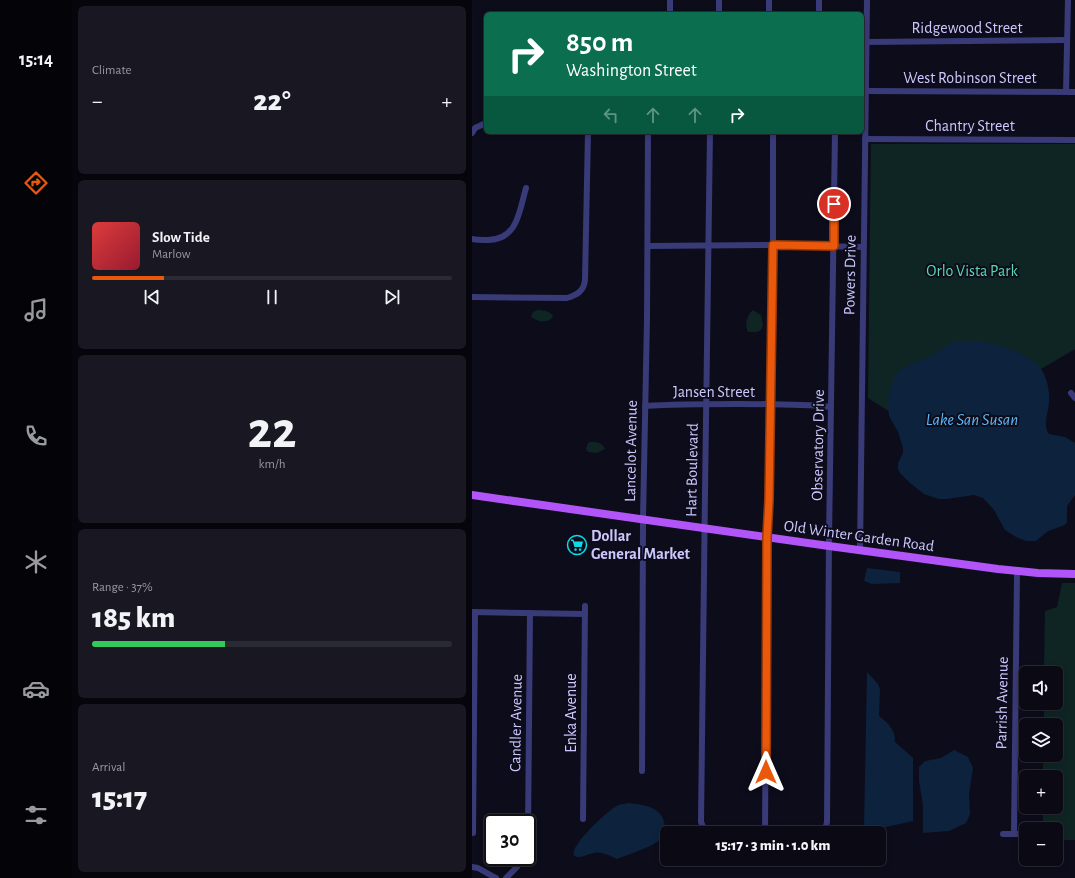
<!DOCTYPE html>
<html lang="en">
<head>
<meta charset="utf-8">
<style>
	body { margin:0; font-family:"Alegreya Sans",sans-serif; background:#181722; color:#f1f3f6; height:100vh; display:flex; flex-direction:column; font-size:15px; white-space:nowrap }
	* { box-sizing:border-box; margin:0 }
	p { font-size:13px; color:#999aa0 }
	.icon { flex:none; width:22px; height:22px; fill:none; stroke:currentColor; stroke-width:2; stroke-linecap:round; stroke-linejoin:round }
	.map { position:relative; flex:1; overflow:hidden }
	.panel { display:flex; flex-direction:column; gap:6px; padding:6px; background:#06050b; width:400px }
	.panel>* { flex:none }
	.hud { position:absolute; left:12px; top:12px; width:380px; height:122px; border-radius:6px; box-shadow:0 2px 6px #0003,0 0 0 1px #2a2a34; background:#0b6e4f; color:#fff; overflow:hidden }
	.fabs { position:absolute; left:547px; top:666px; display:grid; gap:8px }
	.fabs a { display:grid; place-items:center; width:44px; height:44px; border-radius:6px; background:#0a0914; box-shadow:0 2px 6px #0003,0 0 0 1px #2a2a34; font-size:20px }
	.speed { position:absolute; left:12px; top:814px; display:flex; gap:8px; font-size:20px; font-weight:700; text-align:center }
	.speed>* { display:grid; place-content:center; width:52px; height:52px; border-radius:50%; background:#0a0914; box-shadow:0 2px 6px #0003,0 0 0 1px #2a2a34; line-height:1 }
	.speed .limit { border:2px solid #111; border-radius:6px; background:#fff; color:#111 }
	.pin { position:absolute; display:grid; place-items:center; width:34px; height:34px; color:#fff; margin:-17px; border:2px solid #fff; border-radius:50%; box-shadow:0 1px 4px #0007 }
	.me { position:absolute; width:44px; margin:-22px; rotate:0deg; stroke-linejoin:round; filter:drop-shadow(0 0 3px #0008) }
	.turn { display:flex; align-items:center; gap:14px; height:84px; padding:0 16px; font-size:18px }
	.turn .icon { width:52px; height:52px; stroke-width:2.5 }
	.turn b { display:block; font-size:28px; line-height:34px }
	.lanes { display:flex; align-items:center; height:38px; padding:0 16px; background:#0003; justify-content:center; gap:20px; direction:ltr }
	.lanes .off { opacity:.35 }
	.big { font-size:30px; font-weight:800; line-height:1.1 }
	.panel .widget { flex:1; display:flex; flex-direction:column; justify-content:center; gap:6px; min-width:0; padding:0 14px; border-radius:6px; background:#181722 }
	.panel .dial { align-items:center; gap:0 }
	.dial b { font-size:52px; line-height:1 }
	.song { display:flex; align-items:center; gap:12px }
	.cover { width:48px; height:48px; border-radius:6px; background:linear-gradient(135deg,hsl(0 70% 55%),hsl(350 70% 35%)) }
	.played { height:4px; border-radius:2px; background:linear-gradient(90deg,#ea580c 20%,#2a2a34 20%) }
	.keys { display:flex; justify-content:space-around; direction:ltr }
	.heat { display:flex; justify-content:space-between; align-items:center; font-size:22px; direction:ltr }
	.charge { height:6px; border-radius:3px; background:linear-gradient(90deg,#34c759 37%,#2a2a34 0) }
	.trip { position:absolute; left:188px; top:826px; width:226px; height:40px; border-radius:6px; background:#0a0914; box-shadow:0 2px 6px #0003,0 0 0 1px #2a2a34; font-weight:800; line-height:40px; text-align:center }
	main { display:flex; flex:1; min-height:0 }
	.dock { display:flex; flex-direction:column; width:72px; justify-content:space-around; align-items:center; background:#040408; color:#999aa0 }
	.dock .icon { width:28px; height:28px }
	.dock .active { color:#ea580c }
	.dock b { font-size:18px; color:#f1f3f6 }
	.map>svg:first-child { display:block }
	.green { fill:#0f2523 }
	.water { fill:#0d223d }
	.lines { fill:none; stroke-linecap:round; stroke-linejoin:round }
	.minor { stroke:#393a78; stroke-width:6 }
	.major { stroke:#b154f8; stroke-width:8 }
	.route-casing { stroke:#983908; stroke-width:10 }
	.route { stroke:#ea580c; stroke-width:7 }
	.labels { text-anchor:middle; dominant-baseline:central; stroke-width:4; stroke-linejoin:round; paint-order:stroke }
	.street-label { font-size:16px; fill:#cbc8fd; stroke:#0d0c1b }
	.park-label { font-size:16px; fill:#59d8b1; stroke:#0d0c1b }
	.poi-label { font-size:16px; font-weight:bold; fill:#cbc8fd; stroke:#0d0c1b; text-anchor:start }
	.water-label { font-size:17px; font-style:italic; fill:#5bb8f8; stroke:#0d0c1b }
</style>
</head>
<body>
<main>
<nav class="dock">
<b>15:14</b>
<svg class="icon active" aria-label="directions" viewBox="0 0 24 24"><path d="M12 3l9 9-9 9-9-9zM9 14v-3h6M13 9l2 2-2 2"/></svg>
<svg class="icon" aria-label="music" viewBox="0 0 24 24"><path d="M9 18V5l10-2v13"/><circle cx="6" cy="18" r="3"/><circle cx="16" cy="16" r="3"/></svg>
<svg class="icon" aria-label="phone" viewBox="0 0 24 24"><path d="M5 4h4l2 5-3 2q2 4 5 5l2-3 5 2v4C11 20 4 13 5 4z"/></svg>
<svg class="icon" aria-label="climate" viewBox="0 0 24 24"><path d="M12 3v18M4 7l16 10M4 17L20 7"/></svg>
<svg class="icon" aria-label="car" viewBox="0 0 24 24"><path d="M5 17H2v-5l4-1 3-4h7l3 4 3 1v5h-3M9 17h6M6 11h13"/><circle cx="7" cy="17" r="2"/><circle cx="17" cy="17" r="2"/></svg>
<svg class="icon" aria-label="filters" viewBox="0 0 24 24"><path d="M4 7h16M4 17h16"/><circle cx="9" cy="7" r="2"/><circle cx="15" cy="17" r="2"/></svg>
</nav>
<section class="panel">
<div class="widget"><p>Climate</p>
<div class="heat"><a>−</a><b class="big">22°</b><a>+</a></div>
</div>
<div class="widget">
<div class="song"><i class="cover"></i><div><b>Slow Tide</b><p>Marlow</p></div></div>
<div class="played"></div>
<div class="keys"><svg class="icon" aria-label="previous" viewBox="0 0 24 24"><path d="M18 5L8 12l10 7zM5 5v14"/></svg><svg class="icon" aria-label="pause" viewBox="0 0 24 24"><path d="M8 5v14M16 5v14"/></svg><svg class="icon" aria-label="next" viewBox="0 0 24 24"><path d="M6 5l10 7-10 7zM19 5v14"/></svg></div>
</div>
<div class="widget dial"><b>22</b><p>km/h</p></div>
<div class="widget"><p>Range · 37%</p><b class="big">185 km</b><div class="charge"></div></div>
<div class="widget"><p>Arrival</p><b class="big">15:17</b></div>
</section>
<div class="map">
<svg width="603" height="878" viewBox="0 0 603 878">
	<rect width="100%" height="100%" fill="#0d0c1b"/>
	<!-- green -->
	<g class="green">
		<path d="M399 144H603V349L540 386 432 421 396 398Z"/>
		<path d="M65 310C71 310 79 311 81 317 75 324 66 322 59 317L61 312Z"/>
		<path d="M281 310 289 315 291 325 289 330 285 332H276C272 325 275 315 281 310Z"/>
		<path d="M119 442C125 442 130 442 133 449L125 453 116 452 114 449 116 443Z"/>
		<path d="M590 583H603V840H584V829H571V807H584V777H571V755H584V725H572V703H584V673H572L573 611 585 607Z"/>
	</g>
	<!-- water -->
	<g class="water">
		<path d="M493 341C501 341 510 341 518 343 533 346 560 357 569 369 575 377 578 392 577 401 577 411 570 425 577 434L593 437 603 443V495L595 506V522L593 525 576 531 564 541H554L544 537 533 530 522 510 511 498 502 495 475 499H467L452 494 437 482 428 473 426 469V463L431 453V448L426 432 417 416 416 400 417 391 423 376 430 369 438 364 459 357 480 342Z"/>
		<path d="M395 568 428 572V583L400 584 392 581Z"/>
		<path d="M395 672 406 684 408 689 407 716C417 724 423 729 423 742L441 758V821L414 827 392 826Z"/>
		<path d="M482 750 496 757 501 768 497 794 498 814 494 823 477 831 451 833V805L447 781V767L453 761 469 758Z"/>
		<path d="M157 803C173 805 191 807 193 826 193 832 190 839 185 842 176 848 155 855 145 859 138 856 130 851 122 853 114 854 110 859 102 856 101 852 102 849 105 845 111 835 133 813 143 807 147 804 152 804 157 803Z"/>
	</g>
	<g class="lines">
		<!-- minor -->
		<g class="minor">
			<path d="M198 14V0"/>
			<path d="M247 14V0"/>
			<path d="M297 14V0"/>
			<path d="M347 14V0"/>
			<path d="M394 42 595 40"/>
			<path d="M394 91 603 92"/>
			<path d="M594 92 596 0"/>
			<path d="M0 133 3 128 14 123"/>
			<path d="M393 139 603 140"/>
			<path d="M0 239C5 240 10 240 16 240 46 239 47 212 54 188"/>
			<path d="M176 246 301 245 391 247"/>
			<path d="M0 297 95 298C105 295 112 291 113 280L116 132"/>
			<path d="M599 393 603 398"/>
			<path d="M173 406C204 404 235 404 266 404 297 404 328 404 359 407"/>
			<path d="M388 551 395 0"/>
			<path d="M0 612 113 614"/>
			<path d="M170 771 171 519 175 319 176 132"/>
			<path d="M111 819 113 606"/>
			<path d="M56 832 58 613"/>
			<path d="M1 833 3 612"/>
			<path d="M238 833 233 831 229 822 233 492 238 132"/>
			<path d="M293 833 295 537 297 500 301 245V132"/>
			<path d="M348 833 353 830 355 822 357 539 363 132"/>
			<path d="M531 834H553"/>
			<path d="M542 834 545 572"/>
			<path d="M0 867 6 868 24 878"/>
			<path d="M34 878 45 867"/>
		</g>
		<!-- major -->
		<path class="major" d="M0 495 357 546 526 569 566 573 603 574"/>
	</g>
	<g class="lines">
		<!-- route casing -->
		<g class="route-casing">
			<path id="route" d="M294 772 295 537 297 500 301 245 362 246V204"/>
		</g>
		<!-- route -->
		<use href="#route" class="route"/>
	</g>
	<!-- icons -->
	<defs>
		<g id="supermarket-ring" transform="scale(1)"><circle r="9.5" fill="#0d0c1b" stroke="#0adde7" stroke-width="1.5"/><path d="M-6-5.5h2.5l.6 2H6L4.5 2H-2.5L-4.4-4H-6ZM-1.5 3.2a1.3 1.3 0 1 0 .1 0ZM3 3.2a1.3 1.3 0 1 0 .1 0Z" fill="#0adde7"/></g>
	</defs>
	<g fill-rule="evenodd">
		<use href="#supermarket-ring" x="105" y="545"/>
	</g>
	<g class="labels">
		<!-- street labels -->
		<g class="street-label">
			<text x="495" y="28">Ridgewood Street</text>
			<text x="498" y="78">West Robinson Street</text>
			<text x="498" y="126">Chantry Street</text>
			<text transform="translate(378 275) rotate(-89)">Powers Drive</text>
			<text x="242" y="392">Jansen Street</text>
			<text transform="translate(346 445) rotate(-89)">Observatory Drive</text>
			<text transform="translate(159 451) rotate(-89)">Lancelot Avenue</text>
			<text transform="translate(220 470) rotate(-89)">Hart Boulevard</text>
			<text transform="translate(387 536) rotate(8)">Old Winter Garden Road</text>
			<text transform="translate(530 703) rotate(-89)">Parrish Avenue</text>
			<text transform="translate(99 713) rotate(-90)">Enka Avenue</text>
			<text transform="translate(44 723) rotate(-89)">Candler Avenue</text>
		</g>
		<!-- park labels -->
		<g class="park-label">
			<text x="500" y="271">Orlo Vista Park</text>
		</g>
		<!-- poi labels -->
		<g class="poi-label">
			<text x="119" y="536">Dollar<tspan x="119" dy="18">General Market</tspan></text>
		</g>
		<!-- water labels -->
		<g class="water-label">
			<text x="500" y="419">Lake San Susan</text>
		</g>
	</g>
</svg>
<div class="fabs">
<a><svg class="icon" aria-label="sound" viewBox="0 0 24 24"><path d="M4 9h4l5-4v14l-5-4H4zM17 9q2 3 0 6"/></svg></a>
<a><svg class="icon" aria-label="layers" viewBox="0 0 24 24"><path d="M12 4l9 5-9 5-9-5zM3 14l9 5 9-5"/></svg></a>
<a>+</a>
<a>−</a>
</div>
<div class="speed"><div class="limit">30</div></div>
<div class="pin" style="left:362px;top:204px;background:#d93025"><svg class="icon" aria-label="arrive" viewBox="0 0 24 24"><path d="M6 21V4h12l-3 4 3 4H6"/></svg></div>
<svg class="me" style="left:294px;top:772px" viewBox="-20 -20 40 40"><path d="M0-17L14 15 0 8-14 15z" fill="#ea580c" stroke="#fff" stroke-width="4"/></svg>
<div class="trip">15:17 · 3 min · 1.0 km</div>
<div class="hud">
<div class="turn"><svg class="icon" aria-label="right" viewBox="0 0 24 24"><path d="M7 20v-9h11M14 6l5 5-5 5"/></svg><div><b>850 m</b>Washington Street</div></div>
<div class="lanes"><svg class="icon off" aria-label="left" viewBox="0 0 24 24"><path d="M17 20v-9H6M10 6l-5 5 5 5"/></svg><svg class="icon off" aria-label="ahead" viewBox="0 0 24 24"><path d="M12 20V5M6 11l6-6 6 6"/></svg><svg class="icon off" aria-label="ahead" viewBox="0 0 24 24"><path d="M12 20V5M6 11l6-6 6 6"/></svg><svg class="icon" aria-label="right" viewBox="0 0 24 24"><path d="M7 20v-9h11M14 6l5 5-5 5"/></svg></div>
</div>
</div>
</main>
</body>
</html>
